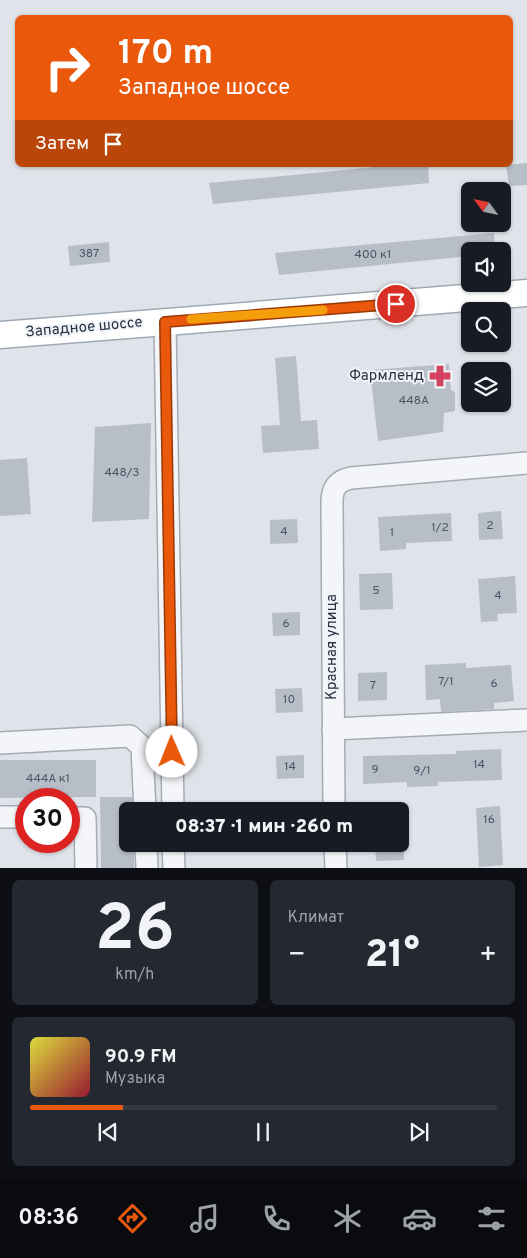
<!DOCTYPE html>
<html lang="ru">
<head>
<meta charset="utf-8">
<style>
	body { margin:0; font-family:Overpass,sans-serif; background:#242831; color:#f1f3f6; height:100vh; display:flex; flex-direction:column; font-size:19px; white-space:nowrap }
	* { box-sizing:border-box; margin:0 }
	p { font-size:16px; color:#9ea1a6 }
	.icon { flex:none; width:28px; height:28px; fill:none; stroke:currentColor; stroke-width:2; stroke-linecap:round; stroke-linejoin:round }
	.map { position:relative; height:868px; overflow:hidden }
	.side { display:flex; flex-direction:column; gap:12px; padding:12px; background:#0d0f14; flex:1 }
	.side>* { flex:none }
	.top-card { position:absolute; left:15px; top:15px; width:498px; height:152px; border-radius:8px; box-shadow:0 1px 4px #0004; background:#ea580c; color:#fff; overflow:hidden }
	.needle { width:32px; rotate:303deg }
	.buttons { position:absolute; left:461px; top:182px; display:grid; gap:10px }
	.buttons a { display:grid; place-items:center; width:50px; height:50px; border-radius:8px; background:#171b24; box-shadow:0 1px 4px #0004; font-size:25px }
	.speed { position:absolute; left:15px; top:788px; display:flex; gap:10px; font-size:25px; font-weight:700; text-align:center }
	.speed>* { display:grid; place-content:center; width:65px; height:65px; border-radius:50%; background:#171b24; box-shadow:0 1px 4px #0004; line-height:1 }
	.speed .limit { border:8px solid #d22; background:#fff; color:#111 }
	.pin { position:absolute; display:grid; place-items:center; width:42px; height:42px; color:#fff; margin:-21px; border:2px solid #fff; border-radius:50%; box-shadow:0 1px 5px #0007 }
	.me { position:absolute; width:55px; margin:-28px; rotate:359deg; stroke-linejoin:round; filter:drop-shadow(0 0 4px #0008) }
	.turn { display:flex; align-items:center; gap:18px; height:105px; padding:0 20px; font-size:22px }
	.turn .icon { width:65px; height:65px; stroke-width:2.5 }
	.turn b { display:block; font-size:35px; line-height:42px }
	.then { display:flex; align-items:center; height:48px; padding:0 20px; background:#0003; gap:10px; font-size:19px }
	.big { font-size:38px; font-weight:800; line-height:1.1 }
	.side .widget { flex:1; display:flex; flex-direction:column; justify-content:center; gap:8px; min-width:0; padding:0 18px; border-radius:8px; background:#242831 }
	.side .dial { align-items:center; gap:0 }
	.dial b { font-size:65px; line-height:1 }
	.song { display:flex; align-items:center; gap:15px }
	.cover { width:60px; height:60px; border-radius:8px; background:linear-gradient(135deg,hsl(60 70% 55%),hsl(350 70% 35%)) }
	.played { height:5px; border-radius:2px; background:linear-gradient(90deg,#ea580c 20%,#363941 20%) }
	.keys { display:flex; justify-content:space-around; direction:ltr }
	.heat { display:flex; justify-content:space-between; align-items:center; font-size:28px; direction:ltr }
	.side .tiles { flex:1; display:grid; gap:12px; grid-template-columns:1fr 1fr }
	.widget:last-child { grid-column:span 2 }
	.trip { position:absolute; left:119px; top:802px; width:290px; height:50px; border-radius:8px; background:#171b24; box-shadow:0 1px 4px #0004; font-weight:800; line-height:50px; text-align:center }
	.tabs { display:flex; height:80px; justify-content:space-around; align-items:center; background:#090b0e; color:#9ea1a6 }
	.tabs .icon { width:35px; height:35px }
	.tabs .current { color:#ea580c }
	.tabs b { font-size:22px; color:#f1f3f6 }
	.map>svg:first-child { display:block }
	.building { fill:#b7bec7 }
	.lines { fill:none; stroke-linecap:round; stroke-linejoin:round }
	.minor-casing { stroke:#a5abb4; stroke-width:24 }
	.major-casing { stroke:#9fa9b6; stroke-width:29 }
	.minor { stroke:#f3f5f8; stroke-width:21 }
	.major { stroke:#fff; stroke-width:26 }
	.route-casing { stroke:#983908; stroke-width:12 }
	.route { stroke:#ea580c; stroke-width:9 }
	.slow { stroke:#f59e0b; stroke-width:9 }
	.labels { text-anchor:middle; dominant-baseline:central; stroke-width:4; stroke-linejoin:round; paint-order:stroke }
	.number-label { font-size:12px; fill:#4c5563 }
	.street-label { font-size:15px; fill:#283242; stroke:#f0f3f7 }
	.poi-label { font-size:15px; fill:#283242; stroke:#f0f3f7; text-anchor:end }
</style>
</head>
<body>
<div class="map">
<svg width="527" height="868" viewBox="0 0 527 868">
	<rect width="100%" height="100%" fill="#e0e4ea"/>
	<!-- building -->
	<g class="building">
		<path d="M527 163V185L509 186 506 165Z"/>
		<path d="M396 165H428L429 183 213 204 209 183Z"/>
		<path d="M494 233 495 251H470V256L279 275 275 253Z"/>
		<path d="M109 242 110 262 70 266 68 246Z"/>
		<path d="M296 356 301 421 317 420 319 449 263 453 261 426 280 425 275 358Z"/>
		<path d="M449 364 451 390 455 392V411L444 413 443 432 378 441 370 370Z"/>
		<path d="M151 423 149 519 92 522 95 427Z"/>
		<path d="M27 458 31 514 0 516V460Z"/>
		<path d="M501 511 503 539 479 540 478 513Z"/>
		<path d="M451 513 452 541 406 543V549L380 551 378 517Z"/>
		<path d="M297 519 298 543 270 544V520Z"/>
		<path d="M392 573 393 609 360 610 359 574Z"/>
		<path d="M515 576 517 613 497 614 498 621 481 622 478 579Z"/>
		<path d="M300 612V635L273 636 272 613Z"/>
		<path d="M466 663V668L511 665 514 701 494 703V709L441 712 440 699 426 700 425 665Z"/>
		<path d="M387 672V700L358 701V673Z"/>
		<path d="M302 688 303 712 276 713 275 689Z"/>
		<path d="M501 749 502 780 438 782V786L407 787V782L363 784V756L456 754V751Z"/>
		<path d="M304 755V778L277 779 276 756Z"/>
		<path d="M0 760H96V797L0 798Z"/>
		<path d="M100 797H132V811H128V844H134V868H101Z"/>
		<path d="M500 806 503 865 479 867 476 808Z"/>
		<path d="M375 844H403L404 860 376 861Z"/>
	</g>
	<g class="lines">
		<!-- minor casing -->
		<g class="minor-casing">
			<g id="minor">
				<path d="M165 321 173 811"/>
				<path d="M333 729 527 720"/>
				<path d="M0 743 130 736 142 747 145 811"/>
				<path d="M334 811 332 502C332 488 337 481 351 478L527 463"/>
				<path d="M0 817H26"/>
				<path d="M69 818H85L86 868"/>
				<path d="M146 844 147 868"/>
				<path d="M173 844 174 868"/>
				<path d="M335 844 336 868"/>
			</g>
		</g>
		<!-- major casing -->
		<g class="major-casing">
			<path id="major" d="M0 335C176 321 351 308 527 293"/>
		</g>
		<!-- minor -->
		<use href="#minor" class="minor"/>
		<!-- major -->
		<use href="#major" class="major"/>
	</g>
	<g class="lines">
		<!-- route casing -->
		<g class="route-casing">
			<path id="route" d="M172 752 165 322 396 304"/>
		</g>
		<!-- route -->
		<use href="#route" class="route"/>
		<!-- slow -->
		<path class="slow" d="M191 319 323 310"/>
	</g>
	<!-- icons -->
	<defs>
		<g id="pharmacy-bare" transform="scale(1.725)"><path d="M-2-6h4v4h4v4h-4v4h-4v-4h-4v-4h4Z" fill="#d2425d" stroke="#f0f3f7" stroke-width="2.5" paint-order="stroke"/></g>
	</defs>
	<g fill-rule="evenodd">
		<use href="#pharmacy-bare" x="440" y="376"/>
	</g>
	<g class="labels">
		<!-- number labels -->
		<g class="number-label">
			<text x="89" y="254">387</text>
			<text x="373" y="255">400 к1</text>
			<text x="414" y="401">448А</text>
			<text x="122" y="473">448/3</text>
			<text x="490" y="526">2</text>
			<text x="440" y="528">1/2</text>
			<text x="284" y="532">4</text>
			<text x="392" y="533">1</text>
			<text x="376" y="591">5</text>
			<text x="498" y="596">4</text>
			<text x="286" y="624">6</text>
			<text x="446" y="682">7/1</text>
			<text x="494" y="684">6</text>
			<text x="373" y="686">7</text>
			<text x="289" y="700">10</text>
			<text x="479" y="765">14</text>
			<text x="290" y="767">14</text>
			<text x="375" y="770">9</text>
			<text x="422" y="771">9/1</text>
			<text x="48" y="779">444А к1</text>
			<text x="489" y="820">16</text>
		</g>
		<!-- street labels -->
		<g class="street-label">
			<text transform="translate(84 328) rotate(-5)">Западное шоссе</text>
			<text transform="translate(332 647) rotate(-90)">Красная улица</text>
		</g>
		<!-- poi labels -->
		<g class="poi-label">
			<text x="424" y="376">Фармленд</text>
		</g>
	</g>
</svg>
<div class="buttons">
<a><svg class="needle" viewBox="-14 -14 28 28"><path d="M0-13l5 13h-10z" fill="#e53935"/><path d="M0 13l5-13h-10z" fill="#9ea1a6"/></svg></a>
<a><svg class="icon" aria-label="sound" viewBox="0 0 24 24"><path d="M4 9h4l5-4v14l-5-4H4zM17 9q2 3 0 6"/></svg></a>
<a><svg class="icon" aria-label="search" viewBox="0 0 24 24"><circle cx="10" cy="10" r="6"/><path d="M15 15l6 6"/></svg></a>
<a><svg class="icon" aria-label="layers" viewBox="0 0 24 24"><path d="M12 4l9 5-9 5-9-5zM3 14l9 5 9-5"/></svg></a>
</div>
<div class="speed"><div class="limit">30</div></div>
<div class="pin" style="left:396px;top:304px;background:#d93025"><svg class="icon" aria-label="arrive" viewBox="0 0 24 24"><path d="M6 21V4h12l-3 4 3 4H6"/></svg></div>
<svg class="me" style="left:172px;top:752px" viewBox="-20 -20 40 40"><circle r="19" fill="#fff"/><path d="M0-13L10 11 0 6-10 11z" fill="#ea580c"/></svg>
<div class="trip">08:37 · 1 мин · 260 m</div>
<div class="top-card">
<div class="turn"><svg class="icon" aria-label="right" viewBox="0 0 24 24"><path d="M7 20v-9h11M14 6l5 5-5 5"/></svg><div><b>170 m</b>Западное шоссе</div></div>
<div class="then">Затем<svg class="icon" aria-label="arrive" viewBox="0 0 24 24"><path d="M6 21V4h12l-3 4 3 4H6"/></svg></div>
</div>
</div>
<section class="side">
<div class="tiles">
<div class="widget dial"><b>26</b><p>km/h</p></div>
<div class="widget"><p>Климат</p>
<div class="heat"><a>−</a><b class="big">21°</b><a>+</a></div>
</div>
<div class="widget">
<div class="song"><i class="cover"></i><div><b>90.9 FM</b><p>Музыка</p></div></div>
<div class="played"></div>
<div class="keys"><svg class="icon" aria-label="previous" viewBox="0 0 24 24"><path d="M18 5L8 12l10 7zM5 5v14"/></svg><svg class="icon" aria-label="pause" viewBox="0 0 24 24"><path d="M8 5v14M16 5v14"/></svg><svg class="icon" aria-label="next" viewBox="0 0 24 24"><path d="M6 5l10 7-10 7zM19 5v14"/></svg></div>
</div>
</div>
</section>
<nav class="tabs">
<b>08:36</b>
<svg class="icon current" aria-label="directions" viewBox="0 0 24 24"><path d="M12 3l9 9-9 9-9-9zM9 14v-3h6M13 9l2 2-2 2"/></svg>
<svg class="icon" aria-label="music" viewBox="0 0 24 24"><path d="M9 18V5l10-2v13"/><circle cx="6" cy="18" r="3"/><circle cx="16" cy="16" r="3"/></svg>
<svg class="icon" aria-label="phone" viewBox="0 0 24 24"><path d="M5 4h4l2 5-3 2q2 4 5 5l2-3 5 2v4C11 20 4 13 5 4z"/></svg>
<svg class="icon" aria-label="climate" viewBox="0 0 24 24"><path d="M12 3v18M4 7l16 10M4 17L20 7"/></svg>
<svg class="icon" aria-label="car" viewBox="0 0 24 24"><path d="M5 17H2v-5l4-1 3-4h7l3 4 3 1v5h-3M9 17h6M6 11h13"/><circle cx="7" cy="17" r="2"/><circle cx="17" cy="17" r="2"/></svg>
<svg class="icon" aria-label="filters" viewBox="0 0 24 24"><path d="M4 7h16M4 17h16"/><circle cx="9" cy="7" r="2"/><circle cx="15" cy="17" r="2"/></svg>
</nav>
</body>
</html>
